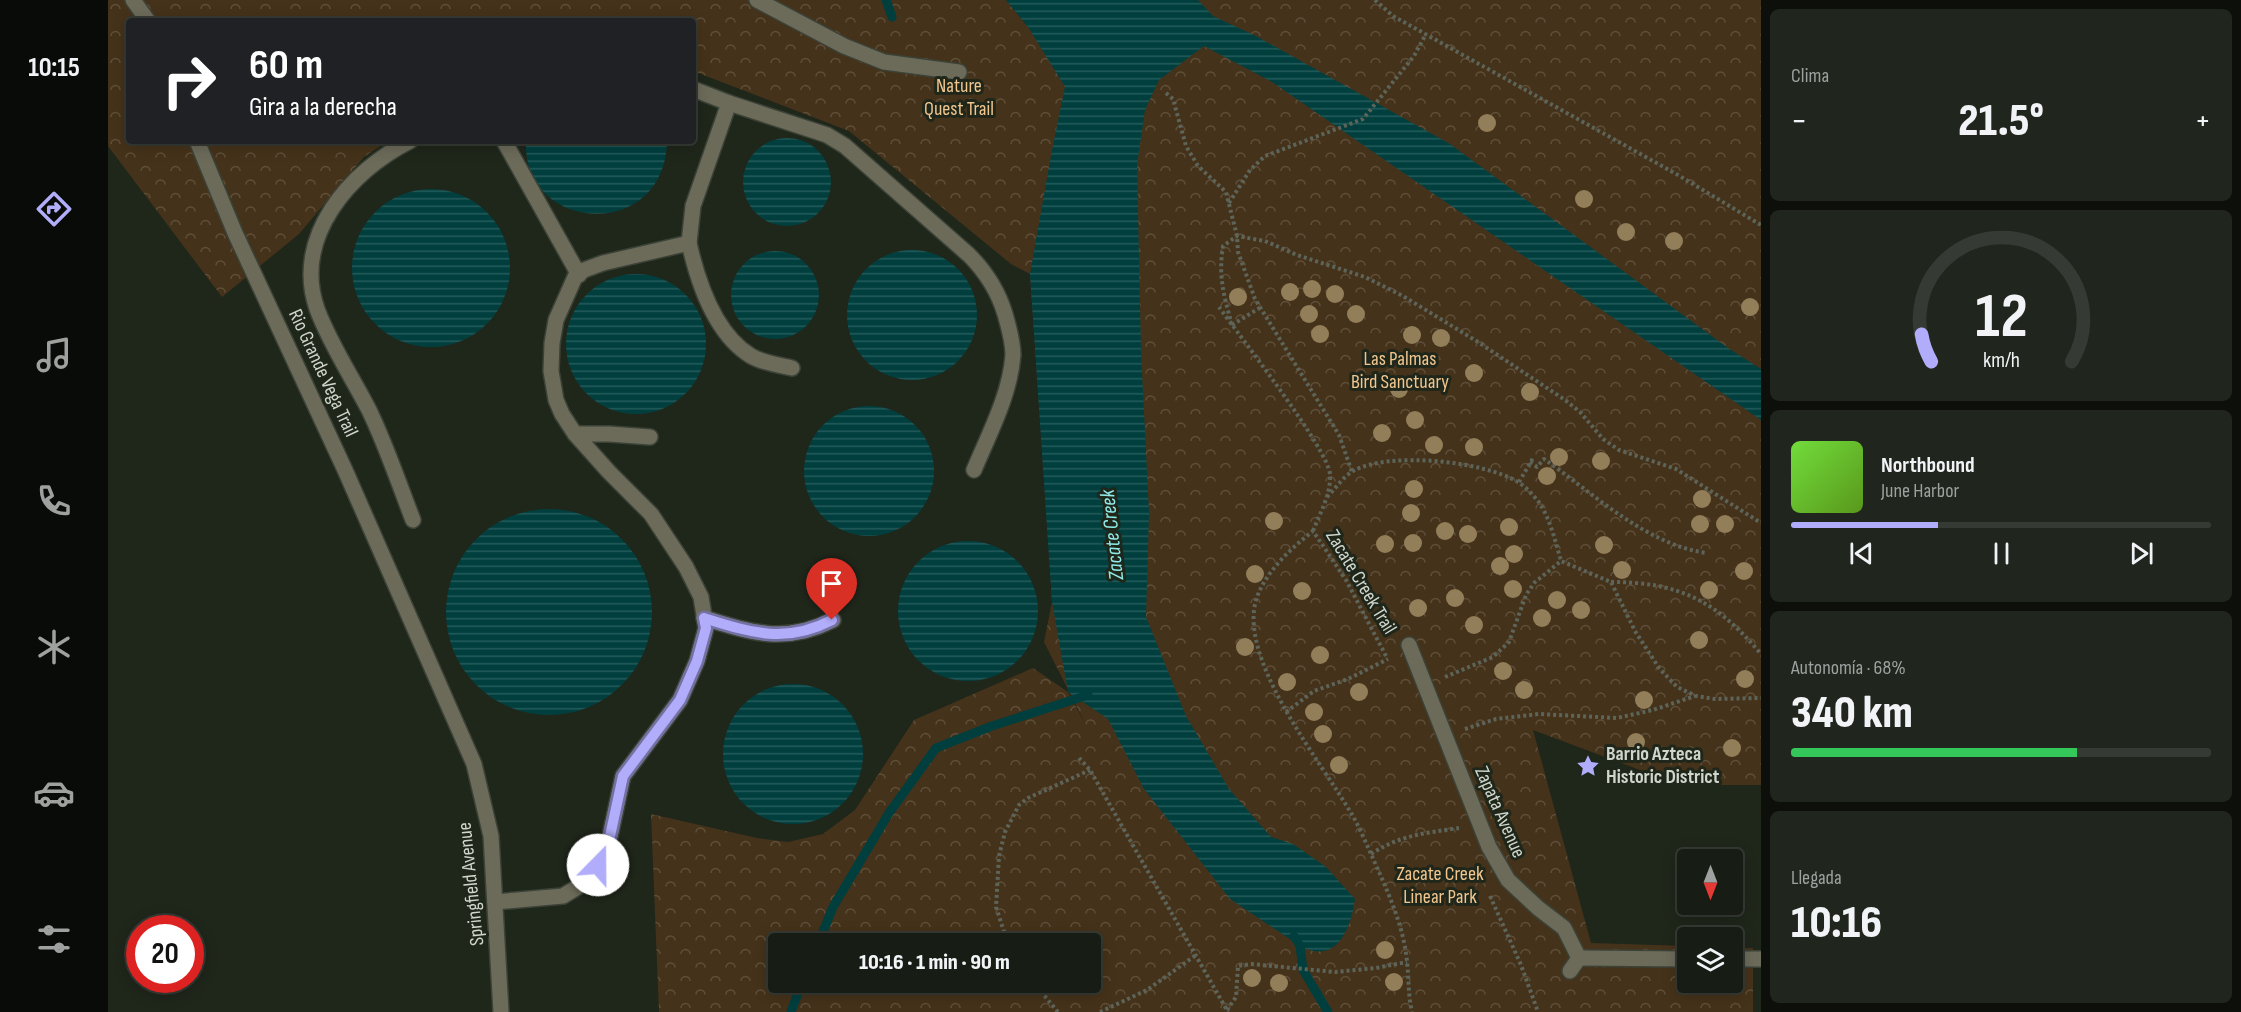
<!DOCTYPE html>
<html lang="es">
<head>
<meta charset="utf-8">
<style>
	body { margin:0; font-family:"Sofia Sans Condensed",sans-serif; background:#20251d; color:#f1f3f6; height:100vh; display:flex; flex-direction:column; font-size:22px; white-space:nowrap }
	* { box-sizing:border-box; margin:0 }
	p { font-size:20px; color:#9ea1a0 }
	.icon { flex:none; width:33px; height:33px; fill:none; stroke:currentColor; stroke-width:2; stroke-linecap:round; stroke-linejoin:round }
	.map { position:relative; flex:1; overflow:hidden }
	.details { display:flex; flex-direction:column; gap:9px; padding:9px; background:#0d0f0b; width:480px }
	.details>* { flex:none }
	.top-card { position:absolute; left:18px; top:18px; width:570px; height:126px; border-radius:6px; box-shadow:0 3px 15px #0003,0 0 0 2px #363a34; background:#202124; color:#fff; overflow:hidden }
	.needle { width:39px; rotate:180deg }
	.controls { position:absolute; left:1569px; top:849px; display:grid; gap:12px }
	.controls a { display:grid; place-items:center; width:66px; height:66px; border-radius:6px; background:#171c14; box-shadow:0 3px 15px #0003,0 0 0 2px #363a34; font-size:30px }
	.speed { position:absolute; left:18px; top:915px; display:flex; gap:12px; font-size:30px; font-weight:700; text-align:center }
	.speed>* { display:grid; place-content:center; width:78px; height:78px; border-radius:50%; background:#171c14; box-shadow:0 3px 15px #0003,0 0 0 2px #363a34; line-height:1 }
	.speed .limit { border:9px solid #d22; background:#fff; color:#111 }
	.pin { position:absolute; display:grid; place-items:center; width:51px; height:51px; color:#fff; margin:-62px -26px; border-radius:50% 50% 50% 0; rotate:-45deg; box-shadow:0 0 6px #0007 }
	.pin .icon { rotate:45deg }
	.me { position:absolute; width:66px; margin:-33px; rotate:22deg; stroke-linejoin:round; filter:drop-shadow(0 0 4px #0008) }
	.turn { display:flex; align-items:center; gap:21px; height:126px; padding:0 24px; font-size:27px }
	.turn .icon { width:78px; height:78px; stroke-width:2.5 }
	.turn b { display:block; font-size:42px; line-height:51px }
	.big { font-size:45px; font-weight:800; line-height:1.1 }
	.details .card { flex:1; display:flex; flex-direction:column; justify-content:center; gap:9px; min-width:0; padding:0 21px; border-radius:9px; background:#20251d }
	.details .dial { align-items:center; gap:0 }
	.dial svg { height:156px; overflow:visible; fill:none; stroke:#363a34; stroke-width:7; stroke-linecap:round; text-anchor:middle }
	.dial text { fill:#f1f3f6; stroke:none }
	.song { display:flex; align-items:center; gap:18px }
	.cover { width:72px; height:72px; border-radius:9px; background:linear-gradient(135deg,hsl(100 70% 55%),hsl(90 70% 35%)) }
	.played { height:6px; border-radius:3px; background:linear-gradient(90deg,#b1adfa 35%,#363a34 35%) }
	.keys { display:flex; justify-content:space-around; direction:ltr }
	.heat { display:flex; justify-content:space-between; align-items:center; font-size:33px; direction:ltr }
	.charge { height:9px; border-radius:4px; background:linear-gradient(90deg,#34c759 68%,#363a34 0) }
	.trip { position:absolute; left:660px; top:933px; width:333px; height:60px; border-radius:6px; background:#171c14; box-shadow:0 3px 15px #0003,0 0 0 2px #363a34; font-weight:800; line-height:60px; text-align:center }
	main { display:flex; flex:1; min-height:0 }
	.tabs { display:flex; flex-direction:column; width:108px; justify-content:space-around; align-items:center; background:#090b08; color:#9ea1a0 }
	.tabs .icon { width:42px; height:42px }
	.tabs .active { color:#b1adfa }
	.tabs b { font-size:27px; color:#f1f3f6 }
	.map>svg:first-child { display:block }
	.park { fill:url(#park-crowns); fill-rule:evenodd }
	.water { fill:url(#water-rules) }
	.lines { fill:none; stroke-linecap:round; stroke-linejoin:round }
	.stream { stroke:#013f3f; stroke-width:9 }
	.minor-casing { stroke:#3b4237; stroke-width:18 }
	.path { stroke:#5d6459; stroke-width:4; stroke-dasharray:3 3; stroke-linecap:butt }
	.minor { stroke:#6c6a59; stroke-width:15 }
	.tree { fill:#937e5a }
	.route-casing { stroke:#7370a2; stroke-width:15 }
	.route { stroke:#b1adfa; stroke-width:10 }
	.labels { text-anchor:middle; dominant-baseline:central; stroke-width:6; stroke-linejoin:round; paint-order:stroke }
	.park-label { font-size:20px; fill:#f2c68f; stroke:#1f261a }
	.street-label { font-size:20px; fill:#d1d6cd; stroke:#1f261a }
	.poi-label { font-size:20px; font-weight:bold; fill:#d1d6cd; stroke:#1f261a; text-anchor:start }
	.water-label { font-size:21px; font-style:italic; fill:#90eae9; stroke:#1f261a }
</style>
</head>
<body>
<main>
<nav class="tabs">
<b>10:15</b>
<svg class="icon active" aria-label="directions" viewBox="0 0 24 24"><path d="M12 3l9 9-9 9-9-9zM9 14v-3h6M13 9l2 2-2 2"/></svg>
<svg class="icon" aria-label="music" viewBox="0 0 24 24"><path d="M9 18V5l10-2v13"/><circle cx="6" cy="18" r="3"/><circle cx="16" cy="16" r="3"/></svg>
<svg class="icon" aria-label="phone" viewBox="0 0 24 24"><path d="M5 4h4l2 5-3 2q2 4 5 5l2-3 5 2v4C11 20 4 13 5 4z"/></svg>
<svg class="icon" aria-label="climate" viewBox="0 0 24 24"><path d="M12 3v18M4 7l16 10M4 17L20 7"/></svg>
<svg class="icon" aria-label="car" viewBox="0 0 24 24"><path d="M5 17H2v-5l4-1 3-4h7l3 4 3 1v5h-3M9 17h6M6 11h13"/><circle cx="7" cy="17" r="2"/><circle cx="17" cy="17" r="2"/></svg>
<svg class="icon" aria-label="filters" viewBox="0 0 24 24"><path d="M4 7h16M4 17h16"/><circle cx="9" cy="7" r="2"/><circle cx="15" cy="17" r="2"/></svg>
</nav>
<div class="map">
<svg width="1653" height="1012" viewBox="0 0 1653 1012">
	<defs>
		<pattern id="park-crowns" width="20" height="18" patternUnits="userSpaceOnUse" patternTransform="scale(1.5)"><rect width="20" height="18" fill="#45321a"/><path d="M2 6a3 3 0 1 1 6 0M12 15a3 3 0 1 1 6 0" fill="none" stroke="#5f4f3a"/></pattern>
		<pattern id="water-rules" width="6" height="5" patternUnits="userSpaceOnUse" patternTransform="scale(1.5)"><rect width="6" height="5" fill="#013f3f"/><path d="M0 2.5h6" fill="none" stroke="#255a5a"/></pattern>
	</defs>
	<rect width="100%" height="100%" fill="#1f261a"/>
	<!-- park -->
	<path class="park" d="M0 0H898L920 27 1000 0H1653V785H1572L1425 730 1483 943 1579 946 1580 982H1624L1625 948H1645V1012H551L543 814 649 838 680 842 715 834 747 810 806 720 925 668 960 692 980 729 936 642 944 602 941 543 922 274 903 264 741 131 585 71V21H21V141H280L256 157 191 234 114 297 0 146ZM670 944H982V982H670Z"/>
	<!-- water -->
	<g class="water">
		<path d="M898 0H1090L1105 16 1148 36 1342 144 1620 348 1653 369V420L1164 82 1096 46 1051 80 1037 110 1029 165 1033 352 1041 513 1038 617 1078 716 1121 789 1163 837 1185 844 1218 867 1247 899C1243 928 1229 966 1192 946L1122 899 1036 789 1000 719 960 692 944 602 922 274 944 150 957 87 920 27Z"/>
		<circle cx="679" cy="182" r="44"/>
		<path d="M418 141H559C557 243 413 233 418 141Z"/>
		<circle cx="323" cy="268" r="79"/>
		<circle cx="804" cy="315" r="65"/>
		<circle cx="667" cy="295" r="44"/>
		<circle cx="528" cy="344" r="70"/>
		<circle cx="761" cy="471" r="65"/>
		<circle cx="441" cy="612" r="103"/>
		<circle cx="860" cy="611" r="70"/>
		<circle cx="685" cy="754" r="70"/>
	</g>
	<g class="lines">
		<!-- stream -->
		<g class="stream">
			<path d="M778 0 784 17"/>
			<path d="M1186 936 1192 946 1195 970 1220 1012"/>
			<path d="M710 944 725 907 781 813 828 748 884 726 980 695"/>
			<path d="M683 1012 694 982"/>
		</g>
		<!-- minor casing -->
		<g class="minor-casing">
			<g id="minor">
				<path d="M25 0 40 21"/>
				<path d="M649 0 736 46 776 62 851 72"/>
				<path d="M621 103 719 135 737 146 861 255C878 272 890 291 897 314 901 328 905 341 905 355 902 395 881 434 866 470"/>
				<path d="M89 141 127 233 237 470 366 764 383 836 393 1012"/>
				<path d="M302 141C242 171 184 237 209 309 222 344 244 377 261 410 278 445 291 484 305 520"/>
				<path d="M396 141 471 275"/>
				<path d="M581 243C590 283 607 334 643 356 655 363 671 365 684 368"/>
				<path d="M467 434H501L542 437"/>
				<path d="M596 618C644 633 678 644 725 620"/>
				<path d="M1301 645 1381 847 1400 880 1430 908 1456 928 1471 958"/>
				<path d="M387 902 455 896 481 880 499 850 515 776 572 700 589 661 598 628 593 597 578 567 543 514 501 472 467 434 454 414 448 400 443 371 444 343 448 320 467 277 476 270 495 263 581 243 585 206 621 103 585 89"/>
				<path d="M1471 958 1580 959"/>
				<path d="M1624 959H1653"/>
				<path d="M1462 971 1471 958"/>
			</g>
		</g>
		<!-- path -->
		<g class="path">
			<path d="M1267 0 1285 16 1570 175 1653 225"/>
			<path d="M1058 93 1065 99 1078 146 1090 166 1118 192 1129 236 1130 252 1147 299 1231 435 1244 472"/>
			<path d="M1121 203 1142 170 1157 156 1255 119 1306 56 1318 34"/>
			<path d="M1111 307C1130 334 1222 451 1222 475 1223 494 1212 513 1205 531"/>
			<path d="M1124 325C1116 296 1110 277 1115 246L1129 236 1157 241 1189 255 1257 277 1295 296 1370 342 1457 400 1472 412 1495 439 1511 450 1568 469 1653 523"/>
			<path d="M1124 325 1153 307"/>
			<path d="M1422 462 1429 467 1436 459C1485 493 1538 545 1599 553"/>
			<path d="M1411 482 1425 458"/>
			<path d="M1219 497C1227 489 1235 477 1245 471 1281 451 1375 461 1410 482 1417 486 1425 495 1430 501 1442 518 1447 540 1453 561"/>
			<path d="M1503 582C1573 582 1609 602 1653 654"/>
			<path d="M1278 656 1238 580 1205 531C1181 550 1150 578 1146 610 1139 671 1213 762 1243 813 1251 826 1257 841 1263 854 1278 888 1296 925 1299 962 1301 979 1300 995 1304 1012"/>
			<path d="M1337 677 1385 657 1401 642 1418 595 1426 583 1453 561 1503 582 1527 631 1551 668 1569 687 1588 696 1607 699 1653 698"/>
			<path d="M1178 712 1206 691 1240 679 1280 659"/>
			<path d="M1357 729 1388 719 1431 714 1509 718 1545 710 1587 696"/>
			<path d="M971 758 982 770 1120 1012"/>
			<path d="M1263 854C1292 835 1318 833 1351 828"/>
			<path d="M1382 896 1413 965 1430 1012"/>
			<path d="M900 944 888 907 891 856 897 832 911 805 920 798 982 770"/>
			<path d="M925 982 950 1012"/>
			<path d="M1119 1010 1128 997 1130 966 1143 964 1227 972 1268 968 1299 962"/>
			<path d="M992 1012 1039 990 1088 955"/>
		</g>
		<!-- minor -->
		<use href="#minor" class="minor"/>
	</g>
	<!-- trees -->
	<g class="tree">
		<circle cx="1379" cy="123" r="9"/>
		<circle cx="1476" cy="199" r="9"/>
		<circle cx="1518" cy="232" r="9"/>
		<circle cx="1566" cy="241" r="9"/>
		<circle cx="1204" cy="289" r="9"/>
		<circle cx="1182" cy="292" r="9"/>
		<circle cx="1227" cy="294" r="9"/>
		<circle cx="1130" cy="297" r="9"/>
		<circle cx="1642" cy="307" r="9"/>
		<circle cx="1201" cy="314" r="9"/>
		<circle cx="1248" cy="314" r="9"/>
		<circle cx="1212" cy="334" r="9"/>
		<circle cx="1304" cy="335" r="9"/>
		<circle cx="1333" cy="338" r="9"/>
		<circle cx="1366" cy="373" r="9"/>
		<circle cx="1291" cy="389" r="9"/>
		<circle cx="1422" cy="392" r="9"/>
		<circle cx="1307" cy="420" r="9"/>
		<circle cx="1274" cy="433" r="9"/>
		<circle cx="1326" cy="445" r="9"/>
		<circle cx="1366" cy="447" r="9"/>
		<circle cx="1451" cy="457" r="9"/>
		<circle cx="1493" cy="461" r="9"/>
		<circle cx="1439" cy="476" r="9"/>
		<circle cx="1306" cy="489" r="9"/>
		<circle cx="1594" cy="499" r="9"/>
		<circle cx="1303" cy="513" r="9"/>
		<circle cx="1166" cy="521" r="9"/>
		<circle cx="1592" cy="524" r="9"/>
		<circle cx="1617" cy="524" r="9"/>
		<circle cx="1401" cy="527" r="9"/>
		<circle cx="1337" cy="531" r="9"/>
		<circle cx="1360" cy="534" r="9"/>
		<circle cx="1305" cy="543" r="9"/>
		<circle cx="1277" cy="544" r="9"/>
		<circle cx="1496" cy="545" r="9"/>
		<circle cx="1406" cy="554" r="9"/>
		<circle cx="1392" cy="566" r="9"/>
		<circle cx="1514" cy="570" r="9"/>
		<circle cx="1636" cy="571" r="9"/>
		<circle cx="1147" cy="574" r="9"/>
		<circle cx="1405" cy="589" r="9"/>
		<circle cx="1601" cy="590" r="9"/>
		<circle cx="1194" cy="591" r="9"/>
		<circle cx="1347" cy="598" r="9"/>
		<circle cx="1449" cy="600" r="9"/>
		<circle cx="1310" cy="608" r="9"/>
		<circle cx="1473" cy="610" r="9"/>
		<circle cx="1434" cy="618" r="9"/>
		<circle cx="1366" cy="625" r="9"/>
		<circle cx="1591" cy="640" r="9"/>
		<circle cx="1137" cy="647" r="9"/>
		<circle cx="1212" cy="655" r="9"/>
		<circle cx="1395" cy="671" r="9"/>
		<circle cx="1637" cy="679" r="9"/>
		<circle cx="1179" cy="682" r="9"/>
		<circle cx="1416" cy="690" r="9"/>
		<circle cx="1251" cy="692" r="9"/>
		<circle cx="1536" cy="700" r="9"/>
		<circle cx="1206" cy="712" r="9"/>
		<circle cx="1215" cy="734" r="9"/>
		<circle cx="1528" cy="742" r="9"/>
		<circle cx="1624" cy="748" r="9"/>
		<circle cx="1231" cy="765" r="9"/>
		<circle cx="1277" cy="950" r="9"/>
		<circle cx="1144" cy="978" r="9"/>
		<circle cx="1286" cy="982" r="9"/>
		<circle cx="1171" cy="983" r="9"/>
	</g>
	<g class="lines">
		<!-- route casing -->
		<g class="route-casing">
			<path id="route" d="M490 865 499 850 515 776 572 700 589 661 598 628 596 618C644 633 678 644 724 620"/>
		</g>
		<!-- route -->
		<use href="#route" class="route"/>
	</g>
	<!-- icons -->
	<defs>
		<g id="sight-bare" transform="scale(1.8)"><path d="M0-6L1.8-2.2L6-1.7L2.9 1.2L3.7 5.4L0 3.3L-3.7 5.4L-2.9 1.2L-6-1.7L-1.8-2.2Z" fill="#b1adfa" stroke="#1f261a" stroke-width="2.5" paint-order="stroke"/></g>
	</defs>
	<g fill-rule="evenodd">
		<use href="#sight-bare" x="1480" y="766"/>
	</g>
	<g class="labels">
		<!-- park labels -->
		<g class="park-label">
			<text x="851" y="86">Nature<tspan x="851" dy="23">Quest Trail</tspan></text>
			<text x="1292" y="359">Las Palmas<tspan x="1292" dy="23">Bird Sanctuary</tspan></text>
			<text x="1332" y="874">Zacate Creek<tspan x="1332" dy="23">Linear Park</tspan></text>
		</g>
		<!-- street labels -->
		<g class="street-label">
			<text transform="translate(215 373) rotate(65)">Rio Grande Vega Trail</text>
			<text transform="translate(1253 582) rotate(59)">Zacate Creek Trail</text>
			<text transform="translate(1392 812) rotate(66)">Zapata Avenue</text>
			<text transform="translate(363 884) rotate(-96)">Springfield Avenue</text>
		</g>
		<!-- poi labels -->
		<g class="poi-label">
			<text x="1498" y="754">Barrio Azteca<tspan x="1498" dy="23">Historic District</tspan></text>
		</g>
		<!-- water labels -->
		<g class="water-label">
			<text transform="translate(1004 535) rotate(-96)">Zacate Creek</text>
		</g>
	</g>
</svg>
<div class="controls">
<a><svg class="needle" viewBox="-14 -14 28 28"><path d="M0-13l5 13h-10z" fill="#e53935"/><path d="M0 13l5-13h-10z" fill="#9ea1a0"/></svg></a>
<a><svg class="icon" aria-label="layers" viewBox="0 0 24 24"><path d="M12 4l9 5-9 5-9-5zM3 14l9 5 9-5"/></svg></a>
</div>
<div class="speed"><div class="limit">20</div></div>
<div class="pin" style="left:724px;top:620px;background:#d93025"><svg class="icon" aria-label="arrive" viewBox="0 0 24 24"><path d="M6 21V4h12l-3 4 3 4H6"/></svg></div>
<svg class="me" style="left:490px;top:865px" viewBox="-20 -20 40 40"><circle r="19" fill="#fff"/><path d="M0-13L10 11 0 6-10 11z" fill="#b1adfa"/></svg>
<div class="trip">10:16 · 1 min · 90 m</div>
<div class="top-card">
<div class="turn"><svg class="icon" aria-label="right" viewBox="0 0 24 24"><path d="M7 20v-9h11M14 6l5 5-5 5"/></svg><div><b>60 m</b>Gira a la derecha</div></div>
</div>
</div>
<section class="details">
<div class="card"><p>Clima</p>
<div class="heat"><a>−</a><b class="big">21.5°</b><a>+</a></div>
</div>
<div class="card dial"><svg viewBox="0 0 100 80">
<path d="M14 69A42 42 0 1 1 86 69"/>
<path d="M14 69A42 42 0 0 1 9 55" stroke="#b1adfa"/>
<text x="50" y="56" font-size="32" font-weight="700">12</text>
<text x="50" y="72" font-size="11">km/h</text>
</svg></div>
<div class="card">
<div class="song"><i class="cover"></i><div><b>Northbound</b><p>June Harbor</p></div></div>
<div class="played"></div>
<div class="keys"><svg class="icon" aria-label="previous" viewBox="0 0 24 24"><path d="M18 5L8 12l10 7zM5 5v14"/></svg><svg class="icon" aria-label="pause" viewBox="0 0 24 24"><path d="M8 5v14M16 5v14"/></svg><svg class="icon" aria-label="next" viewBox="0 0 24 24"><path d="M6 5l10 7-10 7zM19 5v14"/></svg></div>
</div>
<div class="card"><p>Autonomía · 68%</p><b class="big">340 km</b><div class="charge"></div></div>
<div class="card"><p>Llegada</p><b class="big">10:16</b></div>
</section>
</main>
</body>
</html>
